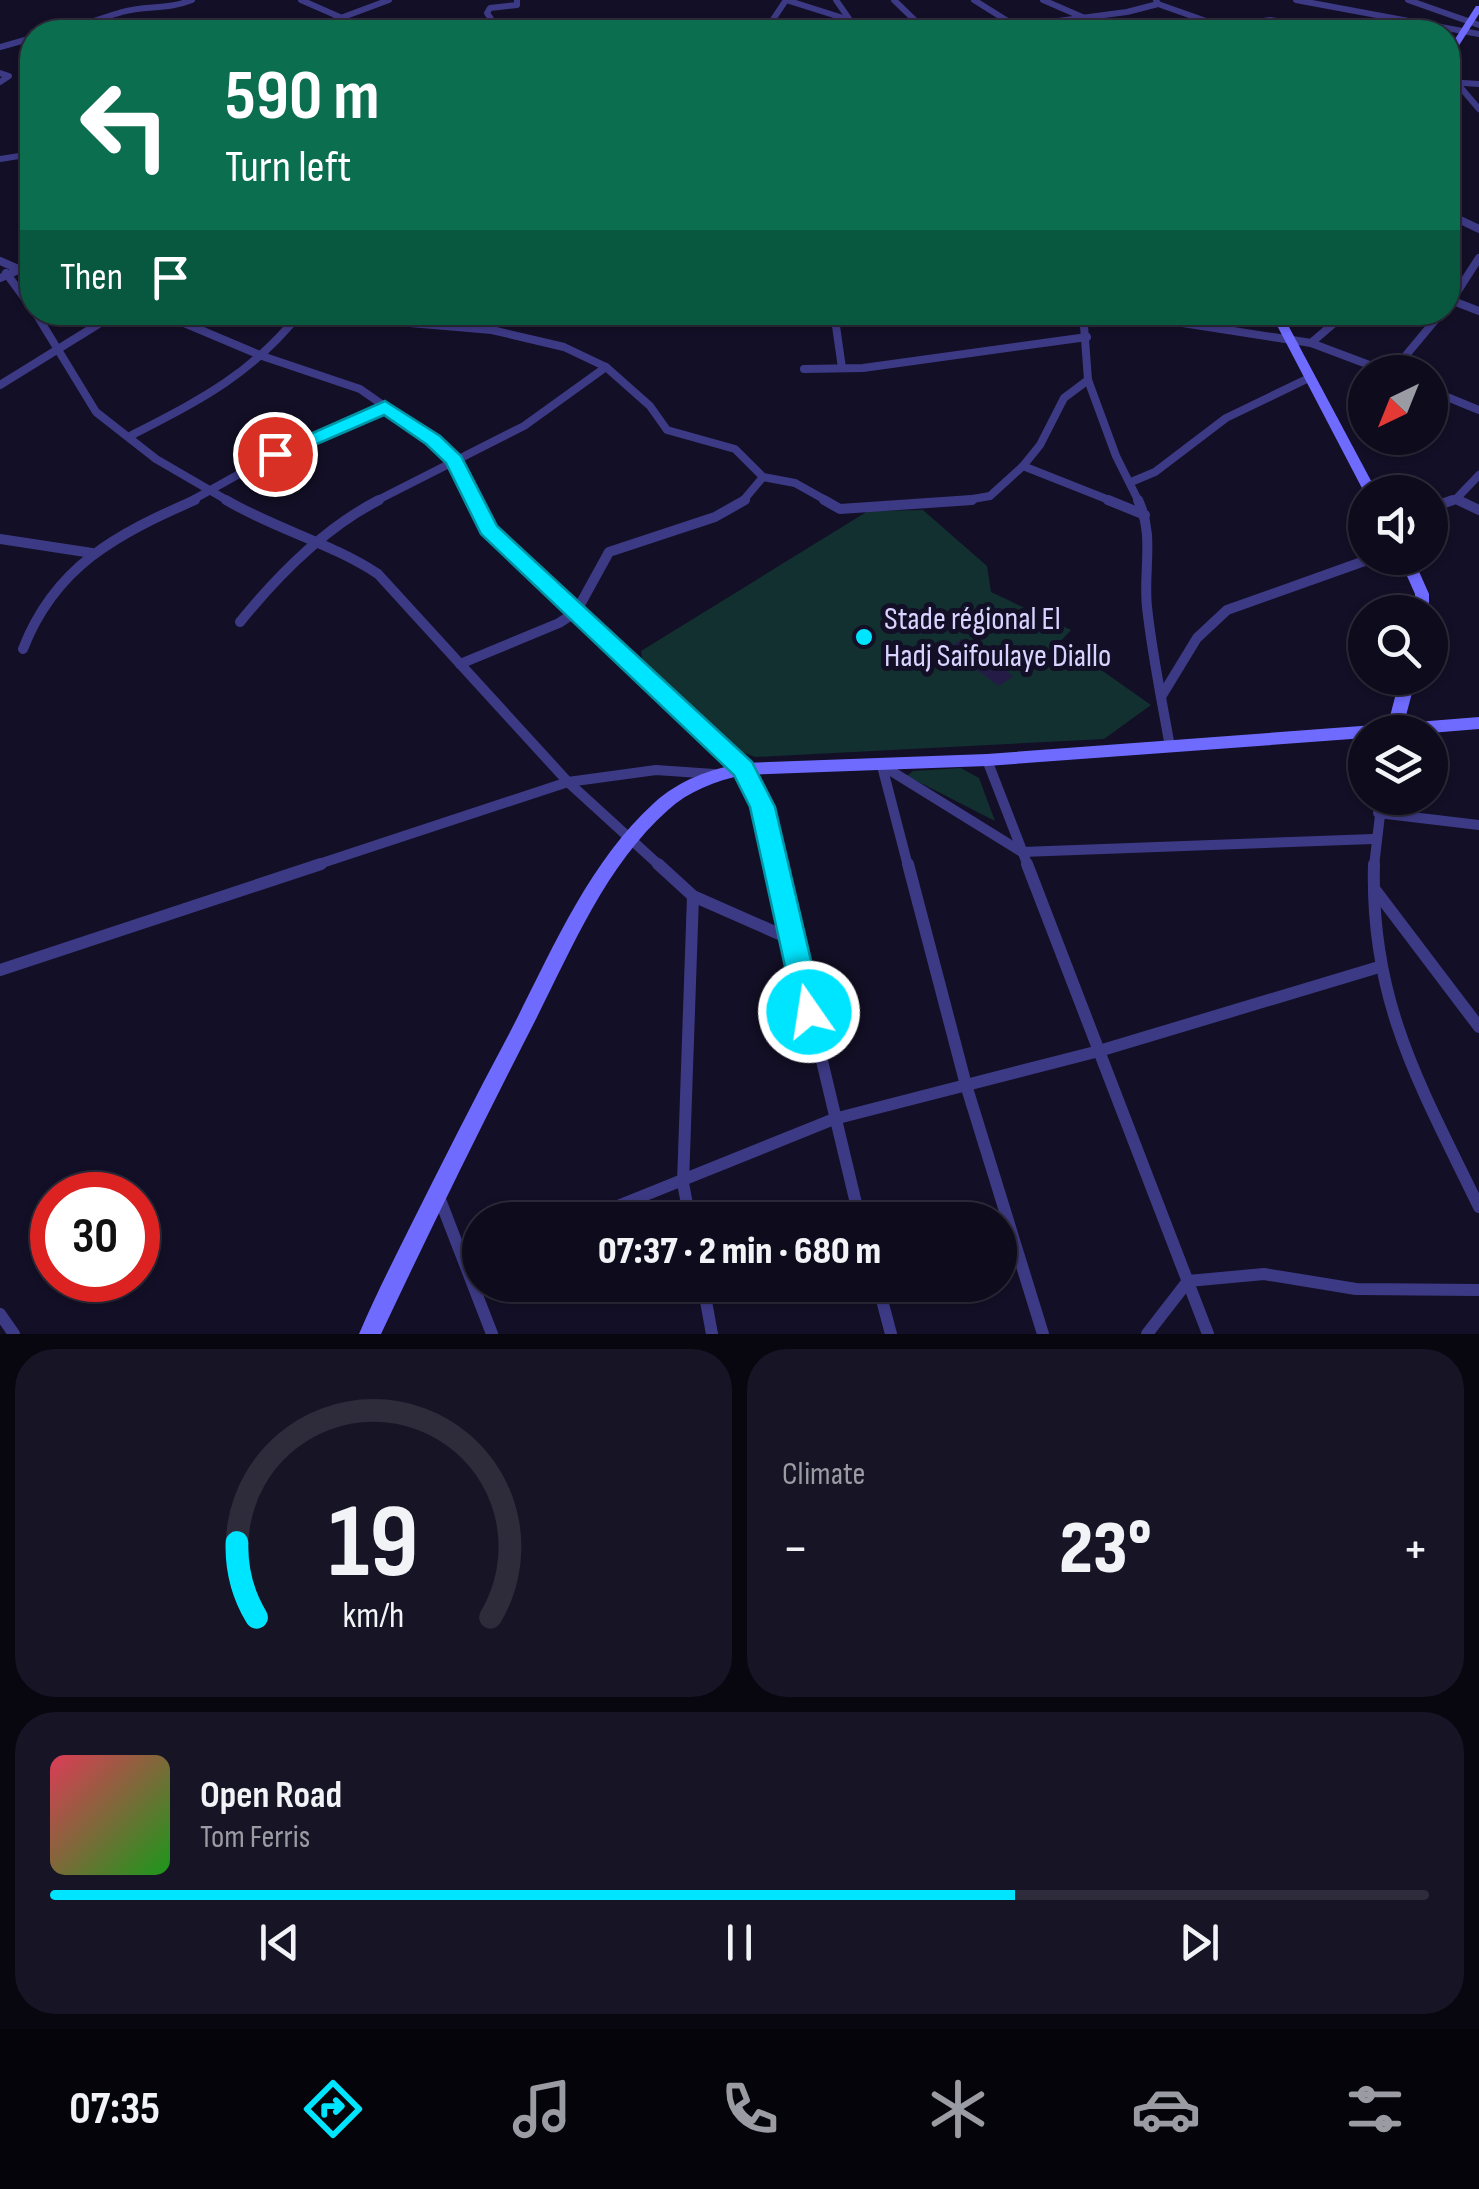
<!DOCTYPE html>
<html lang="en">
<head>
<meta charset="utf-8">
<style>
	body { margin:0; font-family:"Sofia Sans Condensed",sans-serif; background:#171425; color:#f1f3f6; height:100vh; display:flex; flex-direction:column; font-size:38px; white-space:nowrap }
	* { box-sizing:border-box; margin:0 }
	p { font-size:32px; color:#9b9ba3 }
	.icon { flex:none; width:55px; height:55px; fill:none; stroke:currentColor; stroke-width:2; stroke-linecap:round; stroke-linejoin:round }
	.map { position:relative; height:1334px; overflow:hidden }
	.details { display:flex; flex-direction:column; gap:15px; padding:15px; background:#08060f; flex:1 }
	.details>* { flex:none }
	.guide { position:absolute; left:20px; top:20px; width:1440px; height:305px; border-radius:40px; box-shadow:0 2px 8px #0004,0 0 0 2px #2e2b3b; background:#0b6e4f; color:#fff; overflow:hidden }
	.needle { width:65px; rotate:223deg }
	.tools { position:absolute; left:1348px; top:355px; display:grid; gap:20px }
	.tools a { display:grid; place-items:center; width:100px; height:100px; border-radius:50%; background:#0e0b1c; box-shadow:0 2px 8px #0004,0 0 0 2px #2e2b3b; font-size:50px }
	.speed { position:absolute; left:30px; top:1172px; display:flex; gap:20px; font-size:50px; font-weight:700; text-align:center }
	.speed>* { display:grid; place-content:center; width:130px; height:130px; border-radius:50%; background:#0e0b1c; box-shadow:0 2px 8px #0004,0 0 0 2px #2e2b3b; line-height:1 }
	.speed .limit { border:15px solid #d22; background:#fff; color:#111 }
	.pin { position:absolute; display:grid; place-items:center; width:85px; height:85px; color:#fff; margin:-42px; border:5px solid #fff; border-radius:50%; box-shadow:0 2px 10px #0007 }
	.me { position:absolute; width:110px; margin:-55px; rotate:347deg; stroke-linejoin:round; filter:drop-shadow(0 0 8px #0008) }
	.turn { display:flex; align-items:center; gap:35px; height:210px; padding:0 40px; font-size:45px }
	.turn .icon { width:130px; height:130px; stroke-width:2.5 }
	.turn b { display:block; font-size:70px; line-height:85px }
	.then { display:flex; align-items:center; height:95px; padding:0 40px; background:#0003; gap:20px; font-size:38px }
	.big { font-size:75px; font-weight:800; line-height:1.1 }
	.details .card { flex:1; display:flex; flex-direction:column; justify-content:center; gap:15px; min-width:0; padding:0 35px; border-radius:40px; background:#171425 }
	.details .dial { align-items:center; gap:0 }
	.dial svg { height:260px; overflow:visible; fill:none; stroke:#2e2b3b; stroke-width:7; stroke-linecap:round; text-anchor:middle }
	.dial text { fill:#f1f3f6; stroke:none }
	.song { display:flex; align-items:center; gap:30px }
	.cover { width:120px; height:120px; border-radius:15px; background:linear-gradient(135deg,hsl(350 70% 55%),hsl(120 70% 35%)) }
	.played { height:10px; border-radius:5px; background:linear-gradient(90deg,#00e5ff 70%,#2e2b3b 70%) }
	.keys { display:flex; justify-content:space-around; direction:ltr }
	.heat { display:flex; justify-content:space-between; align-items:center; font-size:55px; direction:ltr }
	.details .tiles { flex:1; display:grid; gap:15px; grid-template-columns:1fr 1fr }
	.card:last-child { grid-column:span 2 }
	.trip { position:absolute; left:462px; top:1202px; width:555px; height:100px; border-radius:50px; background:#0e0b1c; box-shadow:0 2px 8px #0004,0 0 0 2px #2e2b3b; font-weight:800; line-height:100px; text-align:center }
	.menu { display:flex; height:160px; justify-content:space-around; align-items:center; background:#06040b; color:#9b9ba3 }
	.menu .icon { width:70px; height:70px }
	.menu .current { color:#00e5ff }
	.menu b { font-size:45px; color:#f1f3f6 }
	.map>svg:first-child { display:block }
	.green { fill:#12302f }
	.building { fill:#241b47 }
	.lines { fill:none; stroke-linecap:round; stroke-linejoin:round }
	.street-far3 { stroke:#3d3a85; stroke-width:6 }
	.street-far2 { stroke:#3d3a85; stroke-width:8 }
	.street-far1 { stroke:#3d3a85; stroke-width:10 }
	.street { stroke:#3d3a85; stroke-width:12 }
	.secondary { fill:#6f6bff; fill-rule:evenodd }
	.route { fill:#00e5ff; stroke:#0095a6; stroke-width:2.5 }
	.poi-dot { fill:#00e5ff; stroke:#130f26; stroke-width:4 }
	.labels { text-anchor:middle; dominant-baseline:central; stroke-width:10; stroke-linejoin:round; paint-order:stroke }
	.poi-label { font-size:32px; fill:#d9d4ff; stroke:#130f26; text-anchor:start }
</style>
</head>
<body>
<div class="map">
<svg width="1479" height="1334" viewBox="0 0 1479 1334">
	<rect width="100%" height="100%" fill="#130f26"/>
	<!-- green -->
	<g class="green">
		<path d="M923 510 987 566 991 592 1071 630 1057 645 1070 648 1151 705 1104 739 755 757 742 752 643 665 641 651 868 511Z"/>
		<path d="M961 768 979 778 995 821 907 776 913 771Z"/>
	</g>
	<!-- building -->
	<path class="building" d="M962 639 1013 676 999 686 948 649Z"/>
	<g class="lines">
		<!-- street-far3 -->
		<g class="street-far3">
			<path d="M301 0 374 32"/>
			<path d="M786 0 840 17 869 32"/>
			<path d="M836 0 852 23"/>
			<path d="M894 0 927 32"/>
			<path d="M974 0 1025 32"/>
			<path d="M1043 0 1117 32"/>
			<path d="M1296 0 1479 34"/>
			<path d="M1408 0 1479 25"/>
			<path d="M1158 4 1223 27"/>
			<path d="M770 24 786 0"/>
			<path d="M54 32C78 27 99 19 122 12 146 5 167 10 192 0"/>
			<path d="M303 32 389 0"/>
			<path d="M489 32 495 25 487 13 490 8 517 5V0"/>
			<path d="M974 32 1127 12 1158 4 1156 0"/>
			<path d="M1184 32 1270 20 1355 32"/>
			<path d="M0 47 32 38"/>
			<path d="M0 73 9 76 0 82"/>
			<path d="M1448 82 1479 84"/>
			<path d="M1456 82 1479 109"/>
			<path d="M0 159 32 154"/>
			<path d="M1448 214 1461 220"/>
		</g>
		<!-- street-far2 -->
		<g class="street-far2">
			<path d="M1456 218 1479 229"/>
			<path d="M0 261 16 268"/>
			<path d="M6 273 32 308"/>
			<path d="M0 278 32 264"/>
			<path d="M1448 299 1479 311"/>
			<path d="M1448 306 1479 258"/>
			<path d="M35 312 96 412 156 459 230 502"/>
			<path d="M158 312 262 356 360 389 433 440 454 460 476 502"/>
			<path d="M341 312 398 322 492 330 564 347 606 367 650 406 667 430 735 449 763 477 742 502"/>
			<path d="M834 312 842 368"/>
			<path d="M1083 312 1088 380 1116 456 1139 502"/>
			<path d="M1112 312 1311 343 1388 372"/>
			<path d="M1311 343 1347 312"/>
			<path d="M804 369 863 368 1087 337"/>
			<path d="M1392 372 1442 312"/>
			<path d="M0 385 118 312"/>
			<path d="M1430 390 1479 410"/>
			<path d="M130 436C200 400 251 375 301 312"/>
			<path d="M1023 466 1114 502"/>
			<path d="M763 477 795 483 829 502"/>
			<path d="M1131 482 1155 472 1226 418 1309 378"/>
			<path d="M1456 499 1479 475"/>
			<path d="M189 502 275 454 385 407"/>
			<path d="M374 502 524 426 606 367"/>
			<path d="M955 502 990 496 1023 466 1040 445 1064 398 1088 380"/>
			<path d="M1446 502 1456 499 1463 502"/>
		</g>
		<!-- street-far1 -->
		<g class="street-far1">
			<path d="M226 500C275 529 331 543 378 574L568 782 660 866"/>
			<path d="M474 500 489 529 743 769 762 807 776 866"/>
			<path d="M824 500 840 509 972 500"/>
			<path d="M1108 500 1145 515"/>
			<path d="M1138 500C1155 536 1143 569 1147 607 1152 654 1162 701 1170 747"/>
			<path d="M1458 500 1479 510"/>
			<path d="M1430 508 1453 500"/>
			<path d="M0 539 92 553"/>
			<path d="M240 622C278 575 324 528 379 500"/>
			<path d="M23 649C55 566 117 534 195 500"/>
			<path d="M460 664 559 623 576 612 609 552 715 517 745 500"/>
			<path d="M1161 697 1197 638 1227 610 1373 558"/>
			<path d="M987 760 1028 866"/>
			<path d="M882 766 908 866"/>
			<path d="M883 766 1022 852 1373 839"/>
			<path d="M1378 813 1479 825"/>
			<path d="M313 866 568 782 656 770 714 774"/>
			<path d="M1374 866 1382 798"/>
		</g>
		<!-- street -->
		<g class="street">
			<path d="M658 864 693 896 793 940"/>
			<path d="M775 864 860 1220"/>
			<path d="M908 864 966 1085 1043 1334"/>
			<path d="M1027 864 1208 1334"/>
			<path d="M1374 864C1370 1002 1421 1087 1479 1207"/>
			<path d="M1376 891 1479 1027"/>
			<path d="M0 970 321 864"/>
			<path d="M439 1197 492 1334"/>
			<path d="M583 1220 834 1119 1099 1051 1379 967"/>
			<path d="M690 1220 683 1183 693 896"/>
			<path d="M703 1285 712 1334"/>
			<path d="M878 1285 891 1334"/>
			<path d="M0 1314 14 1334"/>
			<path d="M1147 1334 1188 1281 1264 1274 1356 1289 1479 1290"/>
		</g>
		<!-- secondary -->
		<g class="secondary">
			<path d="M1476 6H1479V14L1451 58H1448V50Z"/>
			<path d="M1270 312H1281L1377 492H1364Z"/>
			<path d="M1399 558H1413L1429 594V612H1415V594Z"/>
			<path d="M1400 678H1416L1404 723 1479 717V729L1430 733 1365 732V738L987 766 743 775C715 781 689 791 668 810 606 865 572 948 535 1021 482 1124 431 1228 381 1334H359C374 1299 391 1265 408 1231 441 1165 474 1099 509 1034 550 955 587 864 654 803 679 780 711 769 743 763L987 754 1388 724Z"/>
		</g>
	</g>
	<!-- route -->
	<path class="route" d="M385 401 440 436 461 456 497 526 752 762 775 807 823 1012 819 1021 809 1025 799 1021 795 1012 750 807 734 775 481 534 446 463 426 444 384 415 282 459H268L265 454Z"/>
	<!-- markers -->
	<circle class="poi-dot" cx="864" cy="637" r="10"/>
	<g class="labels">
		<!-- poi labels -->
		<g class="poi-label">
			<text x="884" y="619">Stade régional El<tspan x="884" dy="37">Hadj Saifoulaye Diallo</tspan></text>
		</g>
	</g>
</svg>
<div class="tools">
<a><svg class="needle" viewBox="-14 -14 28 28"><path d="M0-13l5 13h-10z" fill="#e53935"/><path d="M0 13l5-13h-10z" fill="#9b9ba3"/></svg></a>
<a><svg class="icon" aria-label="sound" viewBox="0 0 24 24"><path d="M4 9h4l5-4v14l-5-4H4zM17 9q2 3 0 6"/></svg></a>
<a><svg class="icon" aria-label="search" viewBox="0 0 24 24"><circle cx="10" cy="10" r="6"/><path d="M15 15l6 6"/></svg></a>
<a><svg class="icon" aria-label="layers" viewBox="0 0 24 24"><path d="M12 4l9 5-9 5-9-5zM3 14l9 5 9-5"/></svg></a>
</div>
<div class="speed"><div class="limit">30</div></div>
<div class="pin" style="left:275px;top:454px;background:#d93025"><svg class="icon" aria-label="arrive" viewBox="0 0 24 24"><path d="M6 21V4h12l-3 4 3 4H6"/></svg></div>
<svg class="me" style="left:809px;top:1012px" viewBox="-20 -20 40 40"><circle r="17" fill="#00e5ff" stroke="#fff" stroke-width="3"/><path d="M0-11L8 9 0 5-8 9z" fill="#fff"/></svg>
<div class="trip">07:37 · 2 min · 680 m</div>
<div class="guide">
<div class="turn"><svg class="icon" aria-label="left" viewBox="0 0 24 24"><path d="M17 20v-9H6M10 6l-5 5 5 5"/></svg><div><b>590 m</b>Turn left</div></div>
<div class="then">Then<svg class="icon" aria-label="arrive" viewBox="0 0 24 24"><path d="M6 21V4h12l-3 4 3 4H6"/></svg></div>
</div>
</div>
<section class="details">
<div class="tiles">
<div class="card dial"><svg viewBox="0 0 100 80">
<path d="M14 69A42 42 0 1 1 86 69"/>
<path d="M14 69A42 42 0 0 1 8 46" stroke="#00e5ff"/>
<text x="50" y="56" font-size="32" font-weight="700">19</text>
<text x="50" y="72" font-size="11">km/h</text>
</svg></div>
<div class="card"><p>Climate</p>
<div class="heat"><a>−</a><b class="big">23°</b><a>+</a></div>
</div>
<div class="card">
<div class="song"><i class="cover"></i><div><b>Open Road</b><p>Tom Ferris</p></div></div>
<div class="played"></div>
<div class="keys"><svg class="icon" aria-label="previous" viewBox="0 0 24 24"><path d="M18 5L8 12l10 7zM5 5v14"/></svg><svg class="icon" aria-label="pause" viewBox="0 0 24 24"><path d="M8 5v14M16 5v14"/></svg><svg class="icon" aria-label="next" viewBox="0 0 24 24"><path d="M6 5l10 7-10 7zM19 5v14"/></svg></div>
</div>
</div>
</section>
<nav class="menu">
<b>07:35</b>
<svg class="icon current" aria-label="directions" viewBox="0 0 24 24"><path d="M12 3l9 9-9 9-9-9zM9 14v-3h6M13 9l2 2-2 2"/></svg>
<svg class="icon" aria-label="music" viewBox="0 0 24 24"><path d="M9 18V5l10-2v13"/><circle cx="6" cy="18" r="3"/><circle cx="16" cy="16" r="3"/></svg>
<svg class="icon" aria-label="phone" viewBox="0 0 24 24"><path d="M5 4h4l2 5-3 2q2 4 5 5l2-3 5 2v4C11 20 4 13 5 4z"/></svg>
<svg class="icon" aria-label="climate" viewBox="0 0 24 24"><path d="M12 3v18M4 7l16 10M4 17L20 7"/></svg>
<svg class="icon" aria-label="car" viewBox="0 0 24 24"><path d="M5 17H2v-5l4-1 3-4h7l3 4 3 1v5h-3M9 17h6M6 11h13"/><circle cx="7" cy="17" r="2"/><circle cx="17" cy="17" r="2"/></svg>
<svg class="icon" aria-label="filters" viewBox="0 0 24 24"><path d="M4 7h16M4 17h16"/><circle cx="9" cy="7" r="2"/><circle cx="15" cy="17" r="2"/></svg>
</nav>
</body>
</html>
